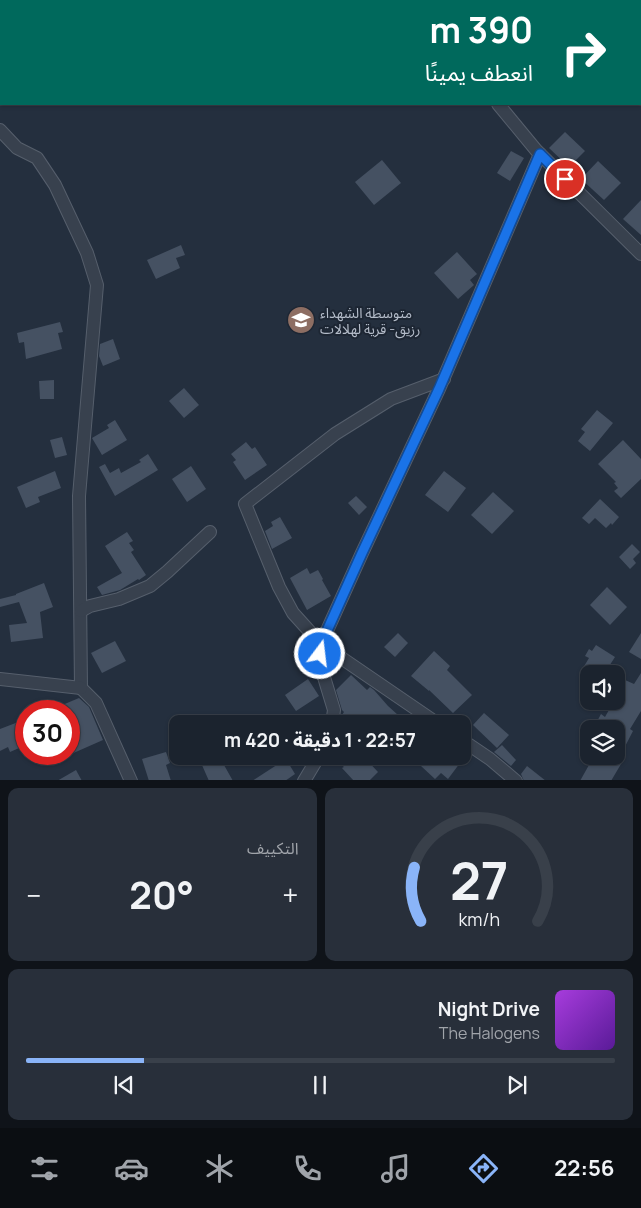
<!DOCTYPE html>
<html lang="ar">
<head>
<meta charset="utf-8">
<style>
	body { margin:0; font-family:Manrope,"Noto Sans Arabic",sans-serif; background:#282f3a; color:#f1f3f6; direction:rtl; height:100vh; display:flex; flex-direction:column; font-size:19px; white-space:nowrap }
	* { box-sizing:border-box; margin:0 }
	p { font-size:16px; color:#a0a4aa }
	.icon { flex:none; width:28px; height:28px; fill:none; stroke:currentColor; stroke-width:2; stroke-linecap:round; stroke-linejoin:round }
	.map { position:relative; height:780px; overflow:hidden; direction:ltr }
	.panel { display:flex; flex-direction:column; gap:8px; padding:8px; background:#0f1319; flex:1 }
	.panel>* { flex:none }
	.top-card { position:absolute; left:0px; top:0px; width:641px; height:105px; box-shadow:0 1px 4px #0004,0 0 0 1px #39404a; direction:rtl; background:#00695c; color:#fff; overflow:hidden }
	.fabs { position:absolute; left:580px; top:665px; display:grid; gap:10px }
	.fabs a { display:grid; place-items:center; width:45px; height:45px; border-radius:10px; background:#1b232e; box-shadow:0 1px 4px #0004,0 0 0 1px #39404a; font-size:25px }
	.speed { position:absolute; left:15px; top:700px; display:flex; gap:10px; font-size:25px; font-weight:700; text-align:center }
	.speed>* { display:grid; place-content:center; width:65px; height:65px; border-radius:50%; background:#1b232e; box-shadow:0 1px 4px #0004,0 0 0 1px #39404a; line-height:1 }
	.speed .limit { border:8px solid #d22; background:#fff; color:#111 }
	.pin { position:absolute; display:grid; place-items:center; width:42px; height:42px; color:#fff; margin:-21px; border:2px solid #fff; border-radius:50%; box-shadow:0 1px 5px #0007 }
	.me { position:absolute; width:55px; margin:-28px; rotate:15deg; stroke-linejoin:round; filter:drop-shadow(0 0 4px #0008) }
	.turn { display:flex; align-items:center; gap:18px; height:105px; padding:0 25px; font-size:22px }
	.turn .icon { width:65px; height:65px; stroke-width:2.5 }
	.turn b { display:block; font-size:35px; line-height:42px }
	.big { font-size:38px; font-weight:700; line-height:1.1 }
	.panel .card { flex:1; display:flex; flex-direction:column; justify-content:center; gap:8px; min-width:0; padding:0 18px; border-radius:10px; background:#282f3a }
	.panel .dial { align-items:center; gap:0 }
	.dial svg { height:130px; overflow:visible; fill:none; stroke:#39404a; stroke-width:7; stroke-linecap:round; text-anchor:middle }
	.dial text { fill:#f1f3f6; stroke:none }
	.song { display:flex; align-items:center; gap:15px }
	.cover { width:60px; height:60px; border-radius:8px; background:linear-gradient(135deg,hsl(280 70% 55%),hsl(270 70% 35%)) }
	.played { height:5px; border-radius:2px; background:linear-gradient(90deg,#8ab4f8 20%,#39404a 20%) }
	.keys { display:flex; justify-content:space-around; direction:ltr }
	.heat { display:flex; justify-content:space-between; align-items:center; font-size:28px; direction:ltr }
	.panel .tiles { flex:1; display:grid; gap:8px; grid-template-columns:1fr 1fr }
	.card:last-child { grid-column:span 2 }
	.trip { position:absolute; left:169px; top:715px; width:302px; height:50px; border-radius:10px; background:#1b232e; box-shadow:0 1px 4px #0004,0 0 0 1px #39404a; font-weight:700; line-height:50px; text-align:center; direction:rtl }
	.dock { display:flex; height:80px; justify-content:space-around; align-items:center; background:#0b0e12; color:#a0a4aa }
	.dock .icon { width:35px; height:35px }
	.dock .active { color:#8ab4f8 }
	.dock b { font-size:22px; color:#f1f3f6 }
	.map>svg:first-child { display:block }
	.building { fill:#455162 }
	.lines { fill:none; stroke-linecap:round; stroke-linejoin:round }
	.minor-casing { stroke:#565f6c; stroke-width:14 }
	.minor { stroke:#38414e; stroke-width:12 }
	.route-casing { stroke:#114b97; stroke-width:12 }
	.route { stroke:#1a73e8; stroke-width:9 }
	.labels { text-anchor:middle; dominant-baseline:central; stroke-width:4; stroke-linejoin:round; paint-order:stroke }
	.poi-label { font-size:14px; fill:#b4bcc9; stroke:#1d2633; text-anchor:start }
</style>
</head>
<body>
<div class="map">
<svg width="641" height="781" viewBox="0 0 641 781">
	<rect width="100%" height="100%" fill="#242f3e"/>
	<!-- building -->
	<g class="building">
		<path d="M565 132 585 151 569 167 549 148Z"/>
		<path d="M511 151 524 158 510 181 497 173Z"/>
		<path d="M382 160 401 183 374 205 355 182Z"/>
		<path d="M598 161 621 183 604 200 581 179Z"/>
		<path d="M641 200V235L623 219Z"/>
		<path d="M181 245 185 255 176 258 180 268 156 279 147 260Z"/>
		<path d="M457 252 477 274 470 280 474 285 458 299 434 273Z"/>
		<path d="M60 322 63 332 58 333 62 349 26 359 24 342 19 343 17 333Z"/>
		<path d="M113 339 120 359 103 366 99 356 100 344Z"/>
		<path d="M54 380V399H40L39 381Z"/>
		<path d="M184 388 199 405 184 418 169 401Z"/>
		<path d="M597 410 613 423 590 451 578 441 585 432 581 429Z"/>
		<path d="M115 420 127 440 102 455 92 438 109 428 107 425Z"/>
		<path d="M62 437 67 455 55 458 50 440Z"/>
		<path d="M623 440 641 459V479L621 498 614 491 618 488 614 483 616 482 598 464Z"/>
		<path d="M246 442 252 449 255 447 267 465 245 480 233 462 236 460 231 454Z"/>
		<path d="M148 454 158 470 115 496 99 467 105 464 110 473 119 468 121 473 141 462 139 460Z"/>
		<path d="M191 466 206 489 187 502 172 479Z"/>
		<path d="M55 471 61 488 38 497 40 502 26 508 17 487Z"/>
		<path d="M444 471 466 488 448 512 425 495Z"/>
		<path d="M493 492 514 511 492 534 471 515Z"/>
		<path d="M356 496 367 507 359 515 348 503Z"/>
		<path d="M600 499 619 517 612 525 611 523 606 528 595 518 589 524 582 518Z"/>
		<path d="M280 517 292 538 272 549 265 531 273 526 271 522Z"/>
		<path d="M127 532 133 541 129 543 134 550 131 552 146 575 139 580 138 579 120 590 102 595 97 587 122 573 105 546Z"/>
		<path d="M632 544 640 552 633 559 636 563 630 569 619 557Z"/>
		<path d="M307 568 310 574 318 570 323 579 322 580 331 596 307 610 290 578Z"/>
		<path d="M44 583 53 607 40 612 43 638 11 642 9 625 27 623 19 602 0 607V599L16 595V594Z"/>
		<path d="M607 587 627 607 610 625 590 605Z"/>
		<path d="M398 633 408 643 395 657 384 647Z"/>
		<path d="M641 633V659L629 652Z"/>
		<path d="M115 641 126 661 102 673 91 653Z"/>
		<path d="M596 645 615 657 604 674H593L583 668 589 658 585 656 589 649 592 651Z"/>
		<path d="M434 651 450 666 447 670 472 695 453 713 429 690V691L411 676Z"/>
		<path d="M641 673V711L630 729 633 731 617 762 621 764 611 781H580L594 756H616V729H593L601 714 605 717 614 701H616V676L634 684Z"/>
		<path d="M351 675 367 690 370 687 374 690 388 706 408 724H351L342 715 344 712 342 710 336 690Z"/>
		<path d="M308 679 319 696 296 711 285 695Z"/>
		<path d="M79 698 89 707 103 740 69 755V711H48Z"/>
		<path d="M484 713 509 735 497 748 473 725Z"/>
		<path d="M26 719V745L10 752 8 747 0 751V729Z"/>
		<path d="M502 745 516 760 511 766 494 752Z"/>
		<path d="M166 752 170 763 166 765 171 781H149L142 759Z"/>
		<path d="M198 756H218L222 766 224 765 233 781H209Z"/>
		<path d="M332 756H346L351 760 354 756H363L378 772 369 781H354L342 768 344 767Z"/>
		<path d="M430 756H452L460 763 448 779 441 773 435 779 421 766Z"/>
		<path d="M286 759 295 774 285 781H252Z"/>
		<path d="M527 766 546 781H524L521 774Z"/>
		<path d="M76 770 82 781H57Z"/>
	</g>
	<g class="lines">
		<!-- minor casing -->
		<g class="minor-casing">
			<g id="minor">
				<path d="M412 0 413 1"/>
				<path d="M597 0 599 1"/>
				<path d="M640 22H641"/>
				<path d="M498 104 536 150 641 254"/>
				<path d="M0 130 17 148 37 158 55 185 87 253 97 285 79 496 81 688 96 703 131 781"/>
				<path d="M81 611 90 606 119 599 150 586 167 572 210 532"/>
				<path d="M0 679 81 688"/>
				<path d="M332 724 334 710 320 664 321 644 362 553 439 389 540 154"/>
				<path d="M438 724 321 644 293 613 279 587 245 504 335 434 391 399 444 379"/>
				<path d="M462 740 490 759 516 781"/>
				<path d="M304 781 319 756"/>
			</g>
		</g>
		<!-- minor -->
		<use href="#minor" class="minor"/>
	</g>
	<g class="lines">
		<!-- route casing -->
		<g class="route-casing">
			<path id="route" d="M320 654 321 644 362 553 439 389 540 154 565 179"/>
		</g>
		<!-- route -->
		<use href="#route" class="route"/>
	</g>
	<!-- icons -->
	<defs>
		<g id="school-disc" transform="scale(1.4375)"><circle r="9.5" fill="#8d6e63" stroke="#1d2633"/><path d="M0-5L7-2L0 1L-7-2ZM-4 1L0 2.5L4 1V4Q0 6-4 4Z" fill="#fff"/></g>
	</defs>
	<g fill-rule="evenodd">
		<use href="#school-disc" x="301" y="320"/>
	</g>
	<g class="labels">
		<!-- poi labels -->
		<g class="poi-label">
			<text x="320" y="312">متوسطة الشهداء<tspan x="320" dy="16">رزيق- قرية لهلالات</tspan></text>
		</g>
	</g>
</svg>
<div class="fabs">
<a><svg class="icon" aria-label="sound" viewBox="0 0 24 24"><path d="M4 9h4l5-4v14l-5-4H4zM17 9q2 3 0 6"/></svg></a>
<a><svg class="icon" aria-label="layers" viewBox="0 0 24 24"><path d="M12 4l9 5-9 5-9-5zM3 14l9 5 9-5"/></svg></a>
</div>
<div class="speed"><div class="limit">30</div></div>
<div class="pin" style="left:565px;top:179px;background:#d93025"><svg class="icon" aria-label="arrive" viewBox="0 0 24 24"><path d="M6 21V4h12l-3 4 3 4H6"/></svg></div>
<svg class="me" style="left:320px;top:654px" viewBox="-20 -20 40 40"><circle r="17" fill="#1a73e8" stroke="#fff" stroke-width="3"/><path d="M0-11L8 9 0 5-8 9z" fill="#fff"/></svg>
<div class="trip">22:57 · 1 دقيقة · 420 m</div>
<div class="top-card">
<div class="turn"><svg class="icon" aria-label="right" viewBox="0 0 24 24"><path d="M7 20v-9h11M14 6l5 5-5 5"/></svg><div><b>390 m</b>انعطف يمينًا</div></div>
</div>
</div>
<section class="panel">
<div class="tiles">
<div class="card dial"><svg viewBox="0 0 100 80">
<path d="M14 69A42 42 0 1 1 86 69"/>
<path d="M14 69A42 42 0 0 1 10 36" stroke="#8ab4f8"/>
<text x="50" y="56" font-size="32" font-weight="700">27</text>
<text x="50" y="72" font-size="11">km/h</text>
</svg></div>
<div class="card"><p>التكييف</p>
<div class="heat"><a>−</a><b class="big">20°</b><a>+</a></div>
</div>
<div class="card">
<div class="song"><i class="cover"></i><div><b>Night Drive</b><p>The Halogens</p></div></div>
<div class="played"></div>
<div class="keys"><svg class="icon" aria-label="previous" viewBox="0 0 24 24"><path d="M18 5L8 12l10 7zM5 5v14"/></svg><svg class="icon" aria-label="pause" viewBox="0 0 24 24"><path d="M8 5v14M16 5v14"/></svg><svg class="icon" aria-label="next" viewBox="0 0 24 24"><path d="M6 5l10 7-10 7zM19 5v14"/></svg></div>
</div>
</div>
</section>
<nav class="dock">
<b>22:56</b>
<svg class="icon active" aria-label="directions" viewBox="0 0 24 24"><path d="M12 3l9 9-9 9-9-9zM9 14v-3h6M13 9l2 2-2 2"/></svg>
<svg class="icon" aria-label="music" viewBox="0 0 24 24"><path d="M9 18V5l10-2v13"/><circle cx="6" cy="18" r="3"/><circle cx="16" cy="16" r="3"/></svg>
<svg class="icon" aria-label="phone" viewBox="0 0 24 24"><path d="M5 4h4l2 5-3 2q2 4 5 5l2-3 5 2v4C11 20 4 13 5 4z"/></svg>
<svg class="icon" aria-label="climate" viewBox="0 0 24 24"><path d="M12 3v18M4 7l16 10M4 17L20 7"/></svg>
<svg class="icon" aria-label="car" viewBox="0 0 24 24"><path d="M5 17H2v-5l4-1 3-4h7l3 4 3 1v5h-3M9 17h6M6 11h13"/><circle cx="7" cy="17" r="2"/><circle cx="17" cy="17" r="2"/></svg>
<svg class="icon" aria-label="filters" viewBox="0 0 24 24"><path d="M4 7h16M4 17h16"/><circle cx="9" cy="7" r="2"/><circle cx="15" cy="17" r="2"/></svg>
</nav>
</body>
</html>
